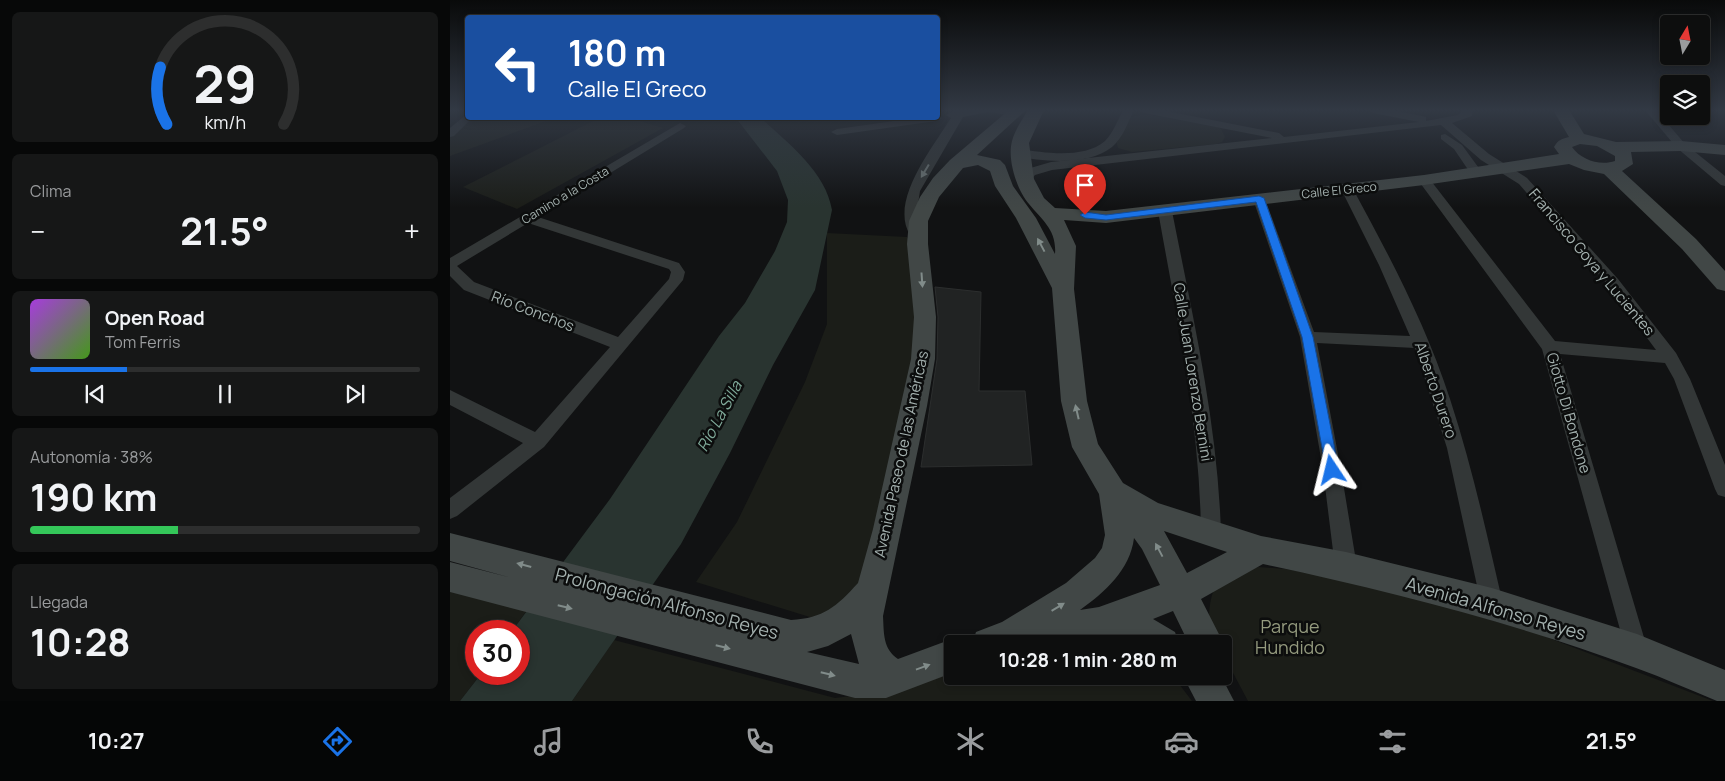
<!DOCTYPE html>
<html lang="es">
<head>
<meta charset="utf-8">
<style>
	body { margin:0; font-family:Manrope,sans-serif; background:#161717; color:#f1f3f6; height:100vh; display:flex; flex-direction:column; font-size:19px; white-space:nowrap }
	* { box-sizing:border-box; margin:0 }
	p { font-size:16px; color:#9a9c9e }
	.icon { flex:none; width:28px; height:28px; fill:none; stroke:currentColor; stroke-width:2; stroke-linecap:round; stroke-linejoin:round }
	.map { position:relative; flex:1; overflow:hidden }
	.details { display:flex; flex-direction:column; gap:12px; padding:12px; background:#070808; width:450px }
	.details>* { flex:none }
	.guide { position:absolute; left:15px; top:15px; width:475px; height:105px; border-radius:5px; box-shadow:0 2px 8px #0003,0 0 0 1px #2d2e2e; background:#1a4fa0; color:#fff; overflow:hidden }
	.needle { width:32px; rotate:10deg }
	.tools { position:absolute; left:1210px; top:15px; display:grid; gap:10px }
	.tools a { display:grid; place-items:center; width:50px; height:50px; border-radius:5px; background:#0d0e0e; box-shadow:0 2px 8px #0003,0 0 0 1px #2d2e2e; font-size:25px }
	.speed { position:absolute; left:15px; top:620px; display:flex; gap:10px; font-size:25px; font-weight:700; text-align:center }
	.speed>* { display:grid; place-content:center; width:65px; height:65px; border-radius:50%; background:#0d0e0e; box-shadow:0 2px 8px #0003,0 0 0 1px #2d2e2e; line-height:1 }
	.speed .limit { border:8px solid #d22; background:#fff; color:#111 }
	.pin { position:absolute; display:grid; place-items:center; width:42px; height:42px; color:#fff; margin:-51px -21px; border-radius:50% 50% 50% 0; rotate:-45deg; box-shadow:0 0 5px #0007 }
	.pin .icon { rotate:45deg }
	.me { position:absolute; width:55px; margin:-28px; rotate:350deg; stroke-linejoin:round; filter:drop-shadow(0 0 4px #0008) }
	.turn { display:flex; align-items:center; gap:18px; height:105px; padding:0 20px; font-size:22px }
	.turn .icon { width:65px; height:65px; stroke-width:2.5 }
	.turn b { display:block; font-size:35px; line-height:42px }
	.big { font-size:38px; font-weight:700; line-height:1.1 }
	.details .card { flex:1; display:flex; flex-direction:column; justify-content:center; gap:8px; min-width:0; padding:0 18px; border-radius:8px; background:#161717 }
	.details .dial { align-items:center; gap:0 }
	.dial svg { height:130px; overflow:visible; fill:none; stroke:#2d2e2e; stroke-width:7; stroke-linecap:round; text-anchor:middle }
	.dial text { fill:#f1f3f6; stroke:none }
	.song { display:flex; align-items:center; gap:15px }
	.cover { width:60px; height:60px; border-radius:8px; background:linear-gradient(135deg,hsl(280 70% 55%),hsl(100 70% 35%)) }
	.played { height:5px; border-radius:2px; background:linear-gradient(90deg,#1a73e8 25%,#2d2e2e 25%) }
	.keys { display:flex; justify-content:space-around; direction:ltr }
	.heat { display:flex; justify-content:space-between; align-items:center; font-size:28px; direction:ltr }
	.charge { height:8px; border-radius:4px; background:linear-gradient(90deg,#34c759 38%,#2d2e2e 0) }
	.trip { position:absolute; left:494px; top:635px; width:288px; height:50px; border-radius:5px; background:#0d0e0e; box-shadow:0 2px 8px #0003,0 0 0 1px #2d2e2e; font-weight:700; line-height:50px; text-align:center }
	.menu { display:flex; height:80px; justify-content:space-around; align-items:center; background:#050606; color:#9a9c9e }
	.menu .icon { width:35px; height:35px }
	.menu .selected { color:#1a73e8 }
	.menu b { font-size:22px; color:#f1f3f6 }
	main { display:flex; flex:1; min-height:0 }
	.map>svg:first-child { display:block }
	.green { fill:#1b1d18 }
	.water { fill:#293430 }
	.building { fill:#212323; stroke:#2c2e2e }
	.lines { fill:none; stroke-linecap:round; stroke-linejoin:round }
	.street { fill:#333737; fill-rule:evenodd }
	.secondary { fill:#414746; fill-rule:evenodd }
	.oneway { fill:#717a79 }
	.oneway2 { fill:#818c8a }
	.route { fill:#1a73e8; stroke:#114b97 }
	.labels { text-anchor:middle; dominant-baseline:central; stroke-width:5; stroke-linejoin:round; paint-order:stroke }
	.far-street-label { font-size:12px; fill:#a4b1af; stroke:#0c0d0d }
	.street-label { font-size:15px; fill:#a4b1af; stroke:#0c0d0d }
	.water-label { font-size:16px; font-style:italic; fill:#7fa999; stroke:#0c0d0d }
	.near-street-label { font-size:18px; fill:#a4b1af; stroke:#0c0d0d }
	.near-park-label { font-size:18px; fill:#949a7e; stroke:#0c0d0d }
</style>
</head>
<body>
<main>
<section class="details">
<div class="card dial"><svg viewBox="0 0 100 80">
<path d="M14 69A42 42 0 1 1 86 69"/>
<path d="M14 69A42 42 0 0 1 10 34" stroke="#1a73e8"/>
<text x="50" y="56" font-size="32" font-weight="700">29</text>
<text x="50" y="72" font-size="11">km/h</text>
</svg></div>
<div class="card"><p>Clima</p>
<div class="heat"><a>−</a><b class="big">21.5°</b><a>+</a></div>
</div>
<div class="card">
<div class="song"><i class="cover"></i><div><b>Open Road</b><p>Tom Ferris</p></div></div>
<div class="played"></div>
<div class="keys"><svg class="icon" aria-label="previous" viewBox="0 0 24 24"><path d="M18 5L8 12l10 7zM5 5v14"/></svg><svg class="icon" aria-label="pause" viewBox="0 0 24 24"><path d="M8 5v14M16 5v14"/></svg><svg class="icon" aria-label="next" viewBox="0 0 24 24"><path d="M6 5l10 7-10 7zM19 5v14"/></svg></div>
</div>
<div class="card"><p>Autonomía · 38%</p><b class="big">190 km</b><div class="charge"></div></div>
<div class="card"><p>Llegada</p><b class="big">10:28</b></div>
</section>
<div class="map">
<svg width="1275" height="701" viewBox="0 0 1275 701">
	<rect width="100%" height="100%" fill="#111213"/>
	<!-- green -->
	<g class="green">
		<path d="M696 114 767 127 771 129 775 137 772 142 766 144 682 152 668 148 666 140 681 117Z"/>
		<path d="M18 118H95L96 121 0 156V133Z"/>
		<path d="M149 118H180L213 128 67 209 13 187Z"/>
		<path d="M377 233 457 237 460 242 466 343 422 552 406 592 383 611 363 618 246 582 287 522 355 382 377 324Z"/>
		<path d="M808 567 836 569 925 585 1091 635 1263 701H798L773 654 772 644 759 630C759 586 764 576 808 567Z"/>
		<path d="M0 588 78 609 62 631H26V674H31L10 701H0Z"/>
		<path d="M164 640 385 698 457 689 502 668V676H723L742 701H122Z"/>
	</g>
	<!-- water -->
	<path class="water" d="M286 118H311C338 143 376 172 382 210L365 290 323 365 280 453 231 544 122 701H10L31 674H69V631H62L160 499 269 336 295 303 325 251 337 222 338 200 327 171Z"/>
	<!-- building -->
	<path class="building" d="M485 287 531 292 529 391H575L582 465 471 467 487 359 488 317Z"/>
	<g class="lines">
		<!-- street -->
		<g class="street">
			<path d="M505 110H566L571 113 565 116 538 112 513 117 470 191 467 211 472 232 465 236 460 235C439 201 483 147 501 118L496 115Z"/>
			<path d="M673 110H684C678 122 673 138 662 147 639 166 593 162 566 156L564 153 570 149C595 153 634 159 655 141 663 133 668 120 673 110Z"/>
			<path d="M689 110H711L829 133 834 137 969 122 923 113 918 110H941L972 116 976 117V121L1008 115 1013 110H1023L1022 116 1002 123 1039 154 1077 178 1168 279 1226 353 1240 379 1275 465V497L1268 495 1265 489 1224 379 1215 363 1110 354 1198 651 1195 659 1187 662 1179 659 1176 651 1092 349 968 180 974 176 978 177 1105 341 1206 350 1158 285 1069 184 1031 160 991 125 602 170 585 175 579 182H571L569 179 577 169 601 162 822 138 694 113Z"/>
			<path d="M1195 110H1206L1235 144 1275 176V186L1271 185 1227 148Z"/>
			<path d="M18 113V118H22L4 136 0 137V128Z"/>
			<path d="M488 115 492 118 486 121 387 135 381 132 387 129 466 118H488Z"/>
			<path d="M230 123 236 126 234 128 88 217 229 263 235 272 233 280 94 447 7 516 0 519V498L73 443 0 405V390L85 432 160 347 14 290 0 276V258ZM78 223 219 269 221 272 219 279 168 337 24 282 7 266Z"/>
			<path d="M995 134 1012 145 1031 171 1029 174H1021L1004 149 991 139V135Z"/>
			<path d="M897 185 903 189C940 257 976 325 1000 399 1022 466 1037 535 1053 604L1050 612 1042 615 1034 612 1031 604 997 448 965 348 867 343 891 470 907 567 903 574 896 577 889 574 885 567 873 470 850 337 803 199 809 195 815 199 864 332 960 336 929 265 891 189Z"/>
			<path d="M715 207 722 211C743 318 768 425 771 534L768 541 761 543 754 541 751 534C750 425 727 318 708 211Z"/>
		</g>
		<!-- secondary -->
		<g class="secondary">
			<path d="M559 110H576L527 155 550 160 555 165 563 186 586 218 605 254C607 230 592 220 579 204 567 190 557 160 562 141 565 130 572 120 578 110H594L579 143 584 179 594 198 605 208 656 211 974 175 1109 154 1104 147C1108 140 1111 139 1119 137L1103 110H1119L1134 134 1166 142 1231 141 1275 145V155L1231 151 1181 152 1183 164 1172 171 1246 239 1275 271V291L1267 289 1232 249 1154 174 1134 170 1119 164 974 185 656 223 614 220 626 246 624 289 637 401 648 444 673 483 708 503 811 536 896 552 1042 588 1187 634 1275 670V701H1267C1240 690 1214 678 1186 668 1065 623 940 591 813 564L751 599 774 644 772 647V644H739L723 611 703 619 725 632 729 644H682L650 639 622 644H522L526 632 552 622 616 583 645 558 652 548 655 535 649 494 622 447 611 401 602 288 566 218 545 186 540 171 528 165 513 168 489 197 478 221V244L486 317 485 359 477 406 433 616C434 634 433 649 448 659L502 639 513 644H502V673L436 698H405L0 592V562L73 581 0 561V533L341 620C374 618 386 607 408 583L423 529 461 359 464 317 457 244 459 221 470 197 483 178 500 160ZM1130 144 1147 146 1165 156V161C1150 166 1131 160 1122 147ZM714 531 777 552 737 573ZM684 538 692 549 710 585 649 607 630 610C655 592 680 570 684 538ZM401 634 409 664 357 652 378 646Z"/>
			<path d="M733 676H771L784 701H746Z"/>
		</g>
	</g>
	<!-- one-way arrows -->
	<defs><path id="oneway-solid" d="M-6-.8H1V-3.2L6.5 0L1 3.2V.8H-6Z" transform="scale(1.25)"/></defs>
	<use class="oneway" href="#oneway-solid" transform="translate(475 171) rotate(121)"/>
	<g class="oneway2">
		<use href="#oneway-solid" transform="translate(591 245) rotate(-118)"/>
		<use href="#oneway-solid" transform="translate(472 280) rotate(86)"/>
		<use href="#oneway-solid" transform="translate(627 412) rotate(-103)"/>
		<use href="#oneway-solid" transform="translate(709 550) rotate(-118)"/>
		<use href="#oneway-solid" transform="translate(74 565) rotate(-165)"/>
		<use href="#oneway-solid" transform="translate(115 607) rotate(14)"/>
		<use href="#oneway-solid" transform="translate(608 607) rotate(-31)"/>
		<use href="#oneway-solid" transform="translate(273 647) rotate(14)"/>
		<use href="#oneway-solid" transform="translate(473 667) rotate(-20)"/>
		<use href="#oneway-solid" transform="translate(378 674) rotate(14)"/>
	</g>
	<!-- sky -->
	<linearGradient id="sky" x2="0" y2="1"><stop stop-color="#090a0a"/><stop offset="0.53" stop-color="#323944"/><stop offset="1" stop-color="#323944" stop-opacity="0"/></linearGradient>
	<rect width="1275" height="208" fill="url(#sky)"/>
	<!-- route -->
	<path class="route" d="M809 196 814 198 863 337 889 470 887 474H877L876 470 852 337 806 202 656 220 635 218 630 215 635 212 656 215Z"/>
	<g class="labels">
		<!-- far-street labels -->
		<g class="far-street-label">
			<text transform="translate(889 190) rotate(-6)">Calle El Greco</text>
			<text transform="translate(115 195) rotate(-31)">Camino a la Costa</text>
		</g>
		<!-- street labels -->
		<g class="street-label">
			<text transform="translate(1142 262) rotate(50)">Francisco Goya y Lucientes</text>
			<text transform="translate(83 311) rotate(21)">Río Conchos</text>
			<text transform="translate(743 372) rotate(81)">Calle Juan Lorenzo Bernini</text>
			<text transform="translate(986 390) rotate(71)">Alberto Durero</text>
			<text transform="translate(1119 413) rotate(74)">Giotto Di Bondone</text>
			<text transform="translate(451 454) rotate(-78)">Avenida Paseo de las Américas</text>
		</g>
		<!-- water labels -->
		<g class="water-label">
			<text transform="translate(269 416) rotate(-62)">Río La Silla</text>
		</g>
		<!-- near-street labels -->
		<g class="near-street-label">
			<text transform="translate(217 603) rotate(15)">Prolongación Alfonso Reyes</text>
			<text transform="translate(1046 608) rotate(16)">Avenida Alfonso Reyes</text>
		</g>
		<!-- near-park labels -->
		<g class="near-park-label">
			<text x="840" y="626">Parque<tspan x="840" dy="21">Hundido</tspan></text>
		</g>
	</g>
</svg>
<div class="tools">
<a><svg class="needle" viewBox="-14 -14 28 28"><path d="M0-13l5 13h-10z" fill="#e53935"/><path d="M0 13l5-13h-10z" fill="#9a9c9e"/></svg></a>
<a><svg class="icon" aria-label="layers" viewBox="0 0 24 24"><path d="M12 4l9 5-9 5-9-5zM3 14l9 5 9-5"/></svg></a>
</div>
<div class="speed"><div class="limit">30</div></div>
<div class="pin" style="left:635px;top:215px;background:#d93025"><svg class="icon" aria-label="arrive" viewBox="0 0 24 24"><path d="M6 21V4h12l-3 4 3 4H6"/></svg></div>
<svg class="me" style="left:882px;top:470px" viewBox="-20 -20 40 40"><path d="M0-17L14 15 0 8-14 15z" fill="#1a73e8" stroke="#fff" stroke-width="4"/></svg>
<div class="trip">10:28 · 1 min · 280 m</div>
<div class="guide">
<div class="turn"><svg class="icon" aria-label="left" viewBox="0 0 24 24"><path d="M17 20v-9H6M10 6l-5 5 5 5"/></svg><div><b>180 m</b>Calle El Greco</div></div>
</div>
</div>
</main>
<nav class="menu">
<b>10:27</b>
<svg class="icon selected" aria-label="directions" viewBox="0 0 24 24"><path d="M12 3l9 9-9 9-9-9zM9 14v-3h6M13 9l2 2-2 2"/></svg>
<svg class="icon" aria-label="music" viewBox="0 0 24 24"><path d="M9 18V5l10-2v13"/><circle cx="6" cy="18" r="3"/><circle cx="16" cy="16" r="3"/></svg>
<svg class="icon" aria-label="phone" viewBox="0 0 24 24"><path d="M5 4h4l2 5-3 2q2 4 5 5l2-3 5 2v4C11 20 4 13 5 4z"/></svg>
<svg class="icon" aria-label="climate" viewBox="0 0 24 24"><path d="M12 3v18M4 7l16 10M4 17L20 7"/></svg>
<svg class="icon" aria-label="car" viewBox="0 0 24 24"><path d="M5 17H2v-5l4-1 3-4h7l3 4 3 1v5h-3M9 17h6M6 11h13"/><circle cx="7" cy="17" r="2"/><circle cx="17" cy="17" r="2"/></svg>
<svg class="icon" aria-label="filters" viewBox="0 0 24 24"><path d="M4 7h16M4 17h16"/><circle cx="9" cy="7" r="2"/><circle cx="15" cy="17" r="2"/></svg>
<b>21.5°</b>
</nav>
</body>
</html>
